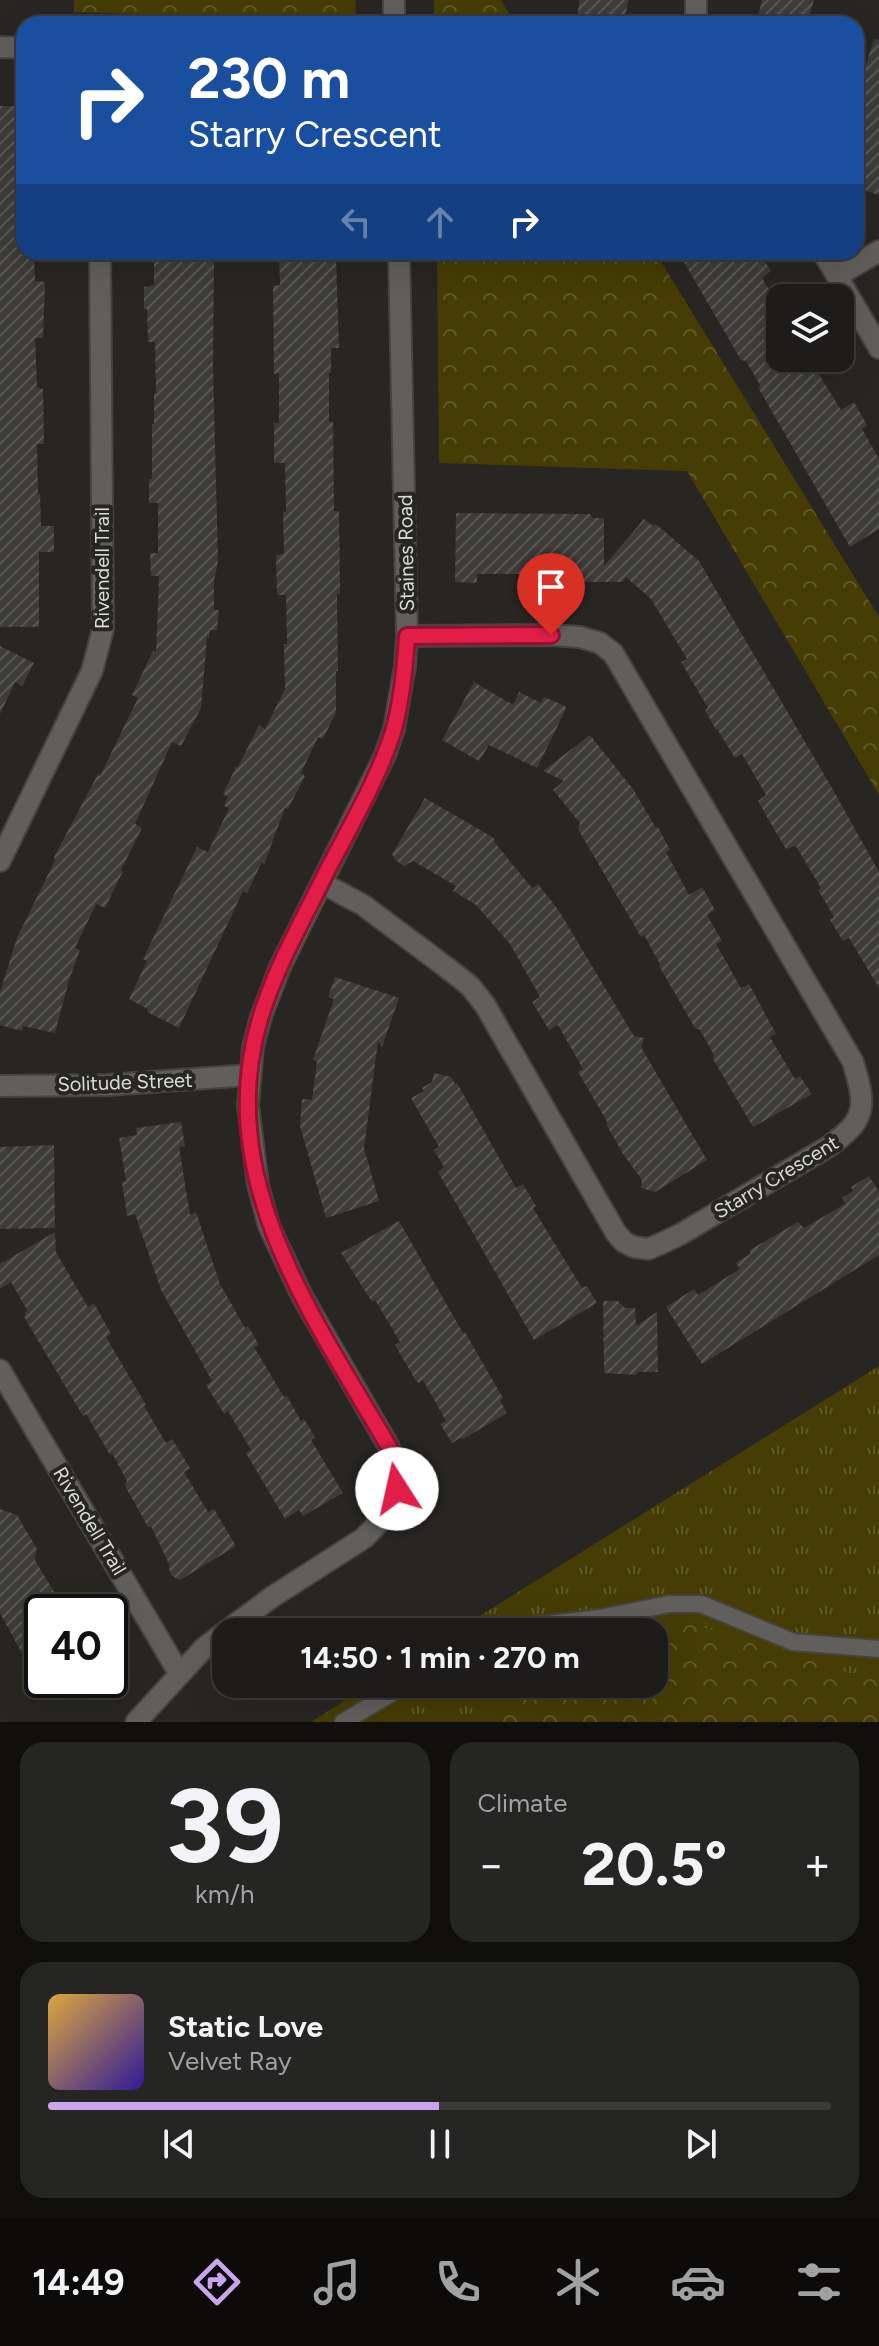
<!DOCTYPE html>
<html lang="en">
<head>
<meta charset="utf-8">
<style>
	body { margin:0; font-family:Figtree,sans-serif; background:#252523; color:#f1f3f6; height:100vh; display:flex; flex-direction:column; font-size:30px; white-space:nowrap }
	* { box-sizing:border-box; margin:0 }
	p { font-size:26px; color:#a0a1a2 }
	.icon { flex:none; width:44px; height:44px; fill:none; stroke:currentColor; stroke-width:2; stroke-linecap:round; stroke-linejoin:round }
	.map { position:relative; height:1722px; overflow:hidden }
	.details { display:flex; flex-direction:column; gap:20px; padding:20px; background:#100f0e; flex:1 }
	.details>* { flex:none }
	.top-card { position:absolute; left:16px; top:16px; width:848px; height:244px; border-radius:24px; box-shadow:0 8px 32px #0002,0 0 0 2px #3b3a39; background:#1a4fa0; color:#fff; overflow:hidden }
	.controls { position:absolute; left:766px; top:284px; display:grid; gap:16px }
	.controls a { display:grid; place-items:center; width:88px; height:88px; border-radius:16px; background:#1d1c1a; box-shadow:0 8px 32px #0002,0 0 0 2px #3b3a39; font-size:40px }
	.speed { position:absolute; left:24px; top:1594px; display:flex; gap:16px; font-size:40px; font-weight:700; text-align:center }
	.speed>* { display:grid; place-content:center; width:104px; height:104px; border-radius:50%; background:#1d1c1a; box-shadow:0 8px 32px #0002,0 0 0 2px #3b3a39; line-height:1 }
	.speed .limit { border:4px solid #111; border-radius:12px; background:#fff; color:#111 }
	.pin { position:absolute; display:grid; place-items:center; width:68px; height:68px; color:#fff; margin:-82px -34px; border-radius:50% 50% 50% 0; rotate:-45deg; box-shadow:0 0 8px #0007 }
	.pin .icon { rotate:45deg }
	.me { position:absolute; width:88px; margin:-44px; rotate:350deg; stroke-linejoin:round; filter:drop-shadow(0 0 6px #0008) }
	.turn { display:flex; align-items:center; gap:28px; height:168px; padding:0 40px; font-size:36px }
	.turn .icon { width:104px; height:104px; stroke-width:2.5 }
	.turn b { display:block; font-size:56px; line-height:68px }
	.lanes { display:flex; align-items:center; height:76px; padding:0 40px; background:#0003; justify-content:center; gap:40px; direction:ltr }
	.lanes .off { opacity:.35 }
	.big { font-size:60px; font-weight:700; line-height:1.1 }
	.details .tile { flex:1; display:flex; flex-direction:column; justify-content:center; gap:12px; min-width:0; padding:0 28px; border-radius:24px; background:#252523 }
	.details .dial { align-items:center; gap:0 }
	.dial b { font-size:104px; line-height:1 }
	.song { display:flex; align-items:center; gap:24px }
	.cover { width:96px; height:96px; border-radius:12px; background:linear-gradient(135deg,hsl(40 70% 55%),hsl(250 70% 35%)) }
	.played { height:8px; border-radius:4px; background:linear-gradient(90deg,#c9a5ee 50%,#3b3a39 50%) }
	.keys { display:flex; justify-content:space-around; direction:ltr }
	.heat { display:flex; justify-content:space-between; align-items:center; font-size:44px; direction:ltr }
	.details .tiles { flex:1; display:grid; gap:20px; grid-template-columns:1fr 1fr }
	.tile:last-child { grid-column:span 2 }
	.trip { position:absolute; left:212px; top:1618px; width:456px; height:80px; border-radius:24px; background:#1d1c1a; box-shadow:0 8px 32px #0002,0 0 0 2px #3b3a39; font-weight:700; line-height:80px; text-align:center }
	.dock { display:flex; height:128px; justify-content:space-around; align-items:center; background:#0c0b0a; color:#a0a1a2 }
	.dock .icon { width:56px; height:56px }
	.dock .on { color:#c9a5ee }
	.dock b { font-size:36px; color:#f1f3f6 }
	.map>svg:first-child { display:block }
	.grass { fill:url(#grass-tufts) }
	.forest { fill:url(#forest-crowns) }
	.building { fill:url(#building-hatch) }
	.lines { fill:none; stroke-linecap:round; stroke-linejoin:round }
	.service-casing { stroke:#454441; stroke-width:20 }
	.minor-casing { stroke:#454441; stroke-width:24 }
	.tertiary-casing { stroke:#454441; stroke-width:24 }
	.service { stroke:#605f5b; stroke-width:16 }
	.minor { stroke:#605f5b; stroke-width:20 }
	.tertiary { stroke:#605f5b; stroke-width:20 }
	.route-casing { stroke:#92132f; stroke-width:20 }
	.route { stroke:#e11d48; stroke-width:14 }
	.labels { text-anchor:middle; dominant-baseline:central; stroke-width:8; stroke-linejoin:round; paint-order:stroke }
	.street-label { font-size:20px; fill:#dbdbd9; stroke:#272623 }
</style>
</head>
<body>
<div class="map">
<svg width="879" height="1722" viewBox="0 0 879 1722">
	<defs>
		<pattern id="grass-tufts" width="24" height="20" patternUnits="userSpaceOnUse" patternTransform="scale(2)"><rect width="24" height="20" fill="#453d04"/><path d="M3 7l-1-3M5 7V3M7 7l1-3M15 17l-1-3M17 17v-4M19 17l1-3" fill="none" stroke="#5f5828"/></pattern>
		<pattern id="forest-crowns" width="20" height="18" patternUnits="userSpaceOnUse" patternTransform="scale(2)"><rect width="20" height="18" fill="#453d04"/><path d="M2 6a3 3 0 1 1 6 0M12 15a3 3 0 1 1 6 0" fill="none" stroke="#5f5828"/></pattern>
		<pattern id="building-hatch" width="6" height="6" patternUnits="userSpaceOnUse" patternTransform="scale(2)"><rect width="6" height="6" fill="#3d3c38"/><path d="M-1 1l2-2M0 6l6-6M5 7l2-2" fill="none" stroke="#585854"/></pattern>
	</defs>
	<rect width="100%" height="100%" fill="#272623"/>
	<!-- grass -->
	<path class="grass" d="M879 1366V1722H311L371 1684H654V1632H454Z"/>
	<!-- forest -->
	<g class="forest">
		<path d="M74 0H356L355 21 74 12Z"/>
		<path d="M434 0H501L515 24H434Z"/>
		<path d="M437 252H655L879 617V795L687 471 439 463Z"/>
		<path d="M651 1615 767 1643 848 1673 879 1672V1722H502V1684H654V1632H599Z"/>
	</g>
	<!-- building -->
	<g class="building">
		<path d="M579 0H629L623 24H577Z"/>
		<path d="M762 0H814L807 24H756Z"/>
		<path d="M874 39 879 40V195L856 188V97Z"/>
		<path d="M0 106H24V252H34L35 281 45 282 43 338H35L37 387 43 389 44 444H37L38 494H40L41 526H54V552H39V627H0Z"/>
		<path d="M154 252H212V261H214L213 366 218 562 214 580V610H219L217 630H210L209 638 207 637 201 708 181 746 172 742 135 824 142 828 121 870 123 871 105 908 96 904 75 948 80 950 69 980 55 1033 23 1026 22 1031 0 1025V992L17 938 55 860 54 857 98 774 100 776 138 698 132 695 153 651 156 652 159 576H151L150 553H158V503H149V479H152V424H154V393H156L155 342H148L147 309H144V287L154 285Z"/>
		<path d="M279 252H331V257H336L339 348H331V373H329V422H333L334 511H339L340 594H337L338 671H336V712L323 739 318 737 301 773 305 776 288 809 285 808 264 864 262 862 247 893 243 891 179 1028 147 1012 148 1009 129 999 147 961 143 959 197 847 208 852 229 808 224 806 228 797 223 794 236 767H238L259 725 265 729 285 689 284 644H287L286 595H277L276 555 284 554 283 512H286L285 463H274V423H279V373L274 374 273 286 280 285Z"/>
		<path d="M678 252H759L771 271 762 278 780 308V358H809L841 410 854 402 867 425 862 429 879 459V529L850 547 759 389 760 385 746 361 741 360Z"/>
		<path d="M456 513 590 514 593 518H604V566L644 519 652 525H657L699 561 832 788 879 872V988L849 938 843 941 830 920 834 917 818 890 821 888 796 846 786 849 775 831 758 801 766 795 742 754 735 758 717 729 716 730 705 710 708 708 681 662 687 659 651 599 626 577 622 582H579L526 581V574H477V583L455 582Z"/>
		<path d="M0 646 34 663 22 686 15 682 0 714Z"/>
		<path d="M474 682 513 705 519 692 541 703 544 697 565 706 566 709 537 768 489 745 479 761 442 740Z"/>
		<path d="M590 735 633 789 656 828 658 827 670 850 666 852 689 895 702 887 715 910 707 915 722 941 716 944 741 988 749 984 776 1034 770 1037 795 1079 800 1076 812 1094 753 1127 713 1059 714 1055 700 1030 695 1028 659 966 660 964 644 935 641 937 578 829 580 823 553 790 564 781 543 771Z"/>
		<path d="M425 798 494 838 495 843 532 888 538 884 559 911 634 1036 644 1038 641 1047 707 1160 655 1192 641 1188 642 1180 623 1154 606 1124 608 1123 578 1072 583 1069 558 1025 549 1030 532 1002 540 997 510 944 476 905 453 891 456 886 413 861 404 866 396 861 392 854Z"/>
		<path d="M335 977 399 998 382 1047 378 1041 364 1148 379 1201 326 1218 300 1126 302 1099 312 1100 317 1061 313 1060 334 999 328 997Z"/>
		<path d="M434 1073 451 1077 455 1084 457 1083 516 1188 523 1184 536 1206 533 1208 582 1288 587 1286 597 1303 534 1340 438 1172 444 1167 434 1150 439 1147 411 1098 424 1091 422 1088 432 1082Z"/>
		<path d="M181 1122 185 1146 179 1147 190 1215 196 1212 220 1284 245 1328 248 1326 259 1345 254 1347 284 1397 287 1396 301 1421 304 1419 315 1437 311 1440 343 1493 303 1516 299 1510 285 1519 246 1453 251 1450 228 1411 224 1414 206 1385 212 1381 161 1290 135 1214 127 1216 122 1182 126 1181 119 1138 137 1135 136 1128Z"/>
		<path d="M54 1145 55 1228 0 1229V1147Z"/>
		<path d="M869 1176 879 1192V1255L702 1364 666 1307 694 1289 698 1295 740 1269 736 1263 750 1254V1250L798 1222 804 1228 845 1204 842 1198 853 1191 851 1187Z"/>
		<path d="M399 1221 463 1333 465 1332 485 1367 503 1398 500 1400 507 1413 463 1439 460 1438 452 1443 440 1424 446 1421 423 1380 419 1383 416 1381 395 1345 400 1342 375 1300 372 1302 341 1253Z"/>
		<path d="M55 1232 56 1252 88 1307 94 1303 111 1334 106 1337 146 1405 144 1406 166 1443 172 1439 190 1468 184 1472 208 1512 214 1509 236 1546 180 1580 172 1576 169 1569V1564L151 1526 148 1527 125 1486 127 1481 112 1453 110 1455 86 1414 83 1416 24 1317 27 1310 11 1282 0 1289V1264Z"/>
		<path d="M603 1301H618L625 1308H635L636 1326 657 1312 658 1372H638L636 1375 604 1373Z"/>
		<path d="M0 1509 17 1515 37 1549 35 1560 66 1612H42V1690L0 1613Z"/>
	</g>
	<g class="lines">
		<!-- service casing -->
		<g class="service-casing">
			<g id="service">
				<path d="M499 1632 517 1628 600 1618 669 1604H701L793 1642 879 1649"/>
				<path d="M343 1722 407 1684"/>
			</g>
		</g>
		<!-- minor casing -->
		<g class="minor-casing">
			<g id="minor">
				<path d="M696 24V0"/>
				<path d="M0 47 24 48"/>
				<path d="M823 252 879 348"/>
				<path d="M837 276 879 251"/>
				<path d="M0 861 92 671 103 629 100 252"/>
				<path d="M322 883 363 905 446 967 470 986 485 1005 616 1233 624 1242 634 1247 648 1249 660 1244 681 1234 828 1147C868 1119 866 1106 853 1062L613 653 600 643 580 637 551 635 407 636"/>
				<path d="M0 1086 107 1085 250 1075"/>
				<path d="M0 1370 179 1673"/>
			</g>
		</g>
		<!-- tertiary casing -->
		<g class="tertiary-casing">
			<g id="tertiary">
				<path d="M394 0V24"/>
				<path d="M136 1722 205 1647 272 1597 364 1538 389 1512 396 1496 397 1479 389 1447 302 1296 269 1226 258 1185 248 1105 253 1047 261 1017 280 967 385 755 394 729 405 666 407 636 399 252"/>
			</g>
		</g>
		<!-- service -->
		<use href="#service" class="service"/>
		<!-- minor -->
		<use href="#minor" class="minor"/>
		<!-- tertiary -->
		<use href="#tertiary" class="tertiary"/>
	</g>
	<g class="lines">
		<!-- route casing -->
		<g class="route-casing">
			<path id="route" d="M397 1489 396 1470 389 1447C313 1316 212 1178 260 1019 276 966 304 918 328 869 351 825 378 779 393 732 402 701 405 668 407 636L551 635"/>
		</g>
		<!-- route -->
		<use href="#route" class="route"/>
	</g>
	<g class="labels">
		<!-- street labels -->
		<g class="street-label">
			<text transform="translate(406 553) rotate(-91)">Staines Road</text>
			<text transform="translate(102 568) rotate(-90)">Rivendell Trail</text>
			<text transform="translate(125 1082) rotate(-2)">Solitude Street</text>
			<text transform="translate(776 1177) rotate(-31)">Starry Crescent</text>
			<text transform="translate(90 1521) rotate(59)">Rivendell Trail</text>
		</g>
	</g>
</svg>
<div class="controls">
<a><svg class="icon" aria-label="layers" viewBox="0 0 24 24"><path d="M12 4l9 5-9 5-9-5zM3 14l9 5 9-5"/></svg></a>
</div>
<div class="speed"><div class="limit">40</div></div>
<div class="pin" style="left:551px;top:635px;background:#d93025"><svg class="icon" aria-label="arrive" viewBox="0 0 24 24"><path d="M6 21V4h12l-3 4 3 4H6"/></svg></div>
<svg class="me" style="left:397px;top:1489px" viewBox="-20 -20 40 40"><circle r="19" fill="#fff"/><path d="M0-13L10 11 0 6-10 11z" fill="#e11d48"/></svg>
<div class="trip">14:50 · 1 min · 270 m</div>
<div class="top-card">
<div class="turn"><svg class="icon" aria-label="right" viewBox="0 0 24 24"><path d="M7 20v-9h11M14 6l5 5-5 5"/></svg><div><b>230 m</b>Starry Crescent</div></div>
<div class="lanes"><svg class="icon off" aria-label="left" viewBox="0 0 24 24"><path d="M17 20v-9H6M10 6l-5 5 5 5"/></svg><svg class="icon off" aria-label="ahead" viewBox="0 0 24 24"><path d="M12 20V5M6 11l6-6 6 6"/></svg><svg class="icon" aria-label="right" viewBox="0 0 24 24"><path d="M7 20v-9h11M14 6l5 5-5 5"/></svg></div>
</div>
</div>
<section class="details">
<div class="tiles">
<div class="tile dial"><b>39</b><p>km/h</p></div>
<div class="tile"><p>Climate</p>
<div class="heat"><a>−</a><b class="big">20.5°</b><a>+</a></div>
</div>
<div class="tile">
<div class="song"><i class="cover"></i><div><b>Static Love</b><p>Velvet Ray</p></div></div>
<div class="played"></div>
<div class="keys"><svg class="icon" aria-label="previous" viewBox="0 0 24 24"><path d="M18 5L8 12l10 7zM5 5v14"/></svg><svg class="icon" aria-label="pause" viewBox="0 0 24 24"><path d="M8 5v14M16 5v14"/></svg><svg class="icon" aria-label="next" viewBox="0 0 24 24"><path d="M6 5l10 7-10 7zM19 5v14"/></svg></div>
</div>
</div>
</section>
<nav class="dock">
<b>14:49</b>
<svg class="icon on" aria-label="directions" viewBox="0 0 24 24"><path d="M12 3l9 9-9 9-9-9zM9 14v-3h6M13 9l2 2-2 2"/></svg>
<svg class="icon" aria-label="music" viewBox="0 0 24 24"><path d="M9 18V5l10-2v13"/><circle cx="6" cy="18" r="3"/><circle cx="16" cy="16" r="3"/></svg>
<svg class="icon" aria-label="phone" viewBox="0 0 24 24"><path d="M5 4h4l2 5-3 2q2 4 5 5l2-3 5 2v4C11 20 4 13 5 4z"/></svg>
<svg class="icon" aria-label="climate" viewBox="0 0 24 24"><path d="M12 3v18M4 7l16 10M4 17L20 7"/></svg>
<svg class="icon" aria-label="car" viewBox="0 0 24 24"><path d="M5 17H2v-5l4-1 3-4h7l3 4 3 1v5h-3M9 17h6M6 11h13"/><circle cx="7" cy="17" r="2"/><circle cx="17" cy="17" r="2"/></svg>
<svg class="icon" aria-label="filters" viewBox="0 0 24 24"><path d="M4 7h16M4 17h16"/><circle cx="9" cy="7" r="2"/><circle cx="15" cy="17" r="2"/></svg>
</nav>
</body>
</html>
